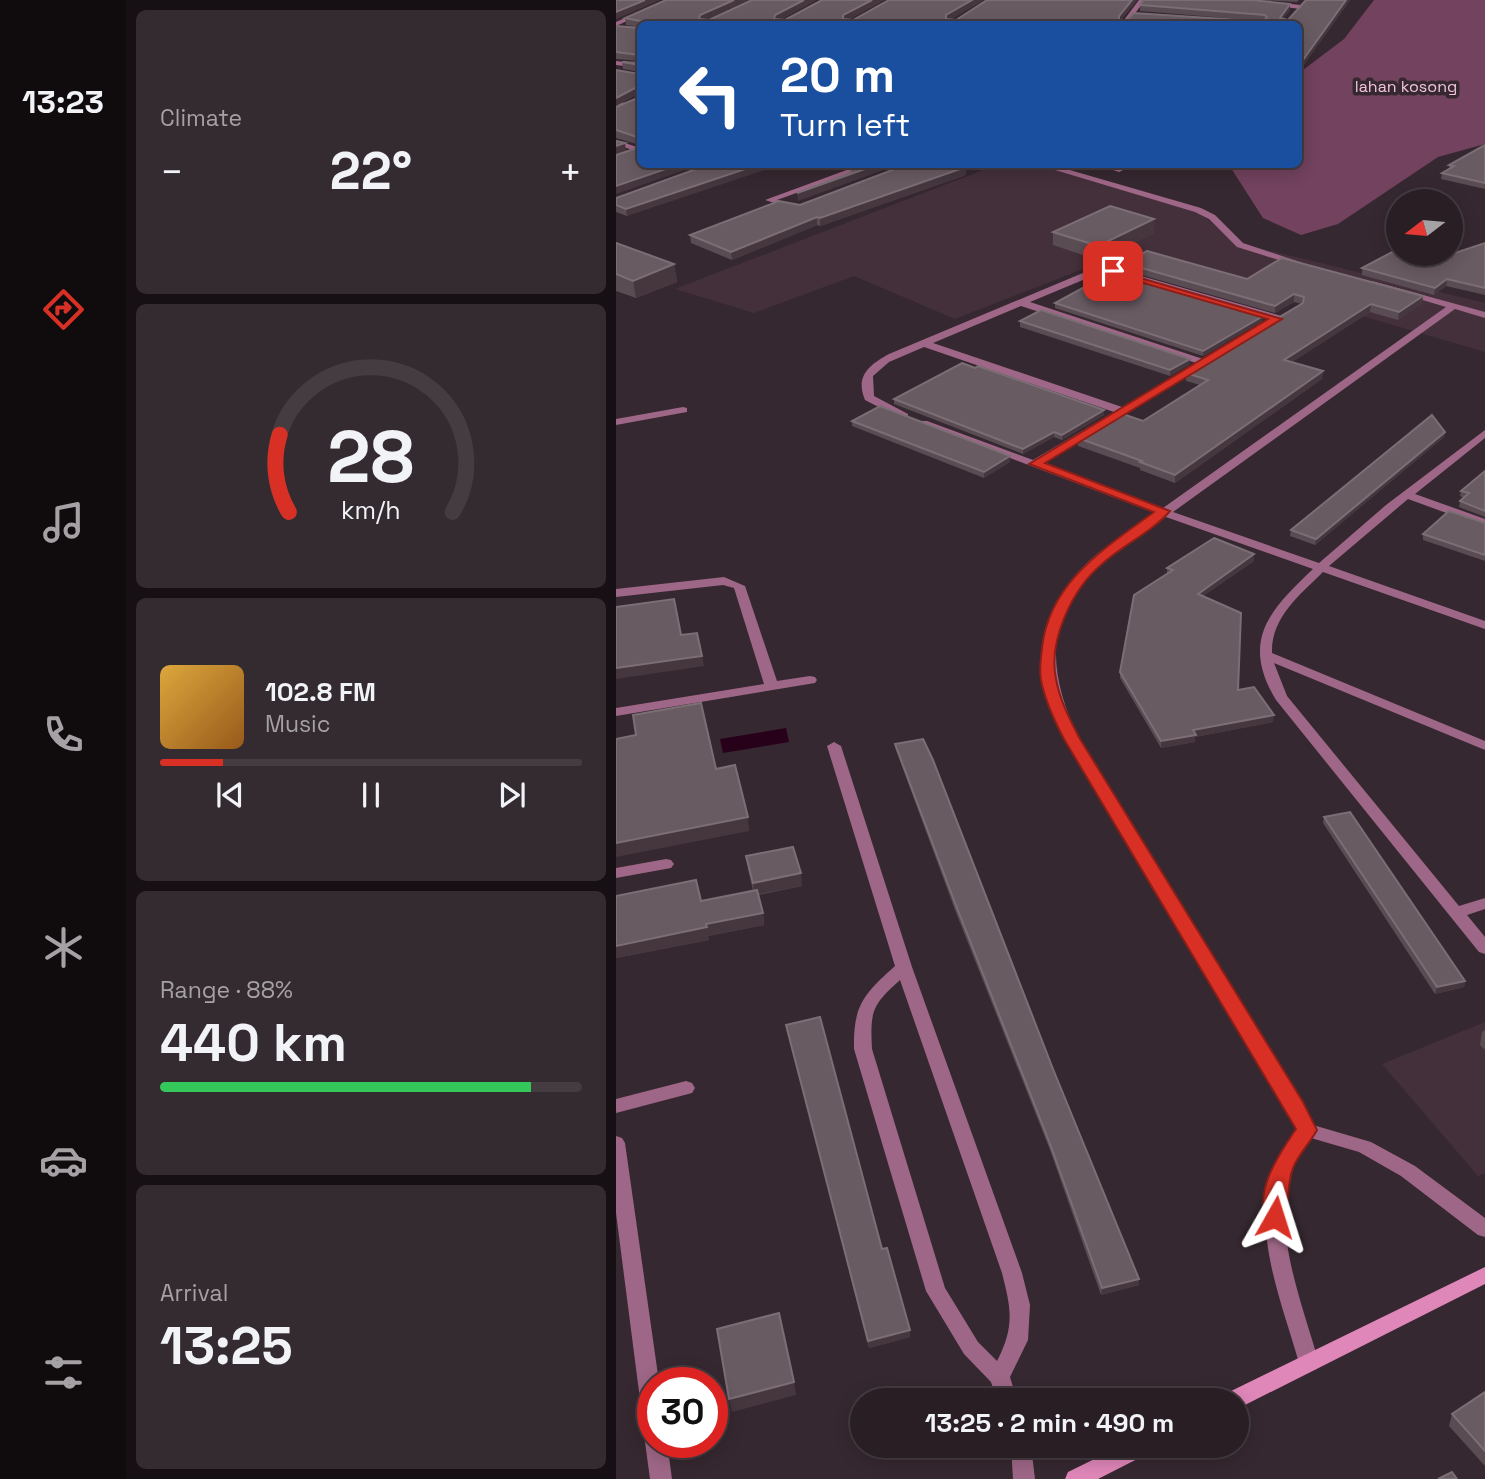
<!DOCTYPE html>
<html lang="en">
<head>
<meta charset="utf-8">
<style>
	body { margin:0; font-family:"Space Grotesk",sans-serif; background:#342b31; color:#f1f3f6; height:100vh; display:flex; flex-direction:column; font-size:26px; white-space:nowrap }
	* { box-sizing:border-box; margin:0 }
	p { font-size:23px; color:#a5a2a6 }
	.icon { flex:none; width:38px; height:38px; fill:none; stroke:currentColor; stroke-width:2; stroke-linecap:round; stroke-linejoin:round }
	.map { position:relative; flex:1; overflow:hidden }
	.details { display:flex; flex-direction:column; gap:10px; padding:10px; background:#161014; width:490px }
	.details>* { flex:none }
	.guide { position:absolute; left:21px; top:21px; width:665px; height:147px; border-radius:10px; box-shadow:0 4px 18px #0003,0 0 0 2px #443c41; background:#1a4fa0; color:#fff; overflow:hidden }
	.needle { width:46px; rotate:254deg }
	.fabs { position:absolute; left:770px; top:189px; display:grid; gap:14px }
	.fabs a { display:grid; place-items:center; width:77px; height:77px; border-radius:50%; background:#281e24; box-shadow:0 4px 18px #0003,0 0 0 2px #443c41; font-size:35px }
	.speed { position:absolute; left:21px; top:1367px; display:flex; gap:14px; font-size:35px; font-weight:700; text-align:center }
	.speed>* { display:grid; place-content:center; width:91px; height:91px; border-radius:50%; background:#281e24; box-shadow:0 4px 18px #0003,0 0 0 2px #443c41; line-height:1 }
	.speed .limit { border:10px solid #d22; background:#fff; color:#111 }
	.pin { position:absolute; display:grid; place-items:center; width:60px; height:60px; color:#fff; margin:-30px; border-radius:14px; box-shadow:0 4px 10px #0006 }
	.me { position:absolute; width:77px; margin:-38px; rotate:6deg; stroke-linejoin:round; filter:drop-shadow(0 0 5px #0008) }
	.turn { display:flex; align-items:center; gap:24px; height:147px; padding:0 28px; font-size:32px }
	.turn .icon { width:91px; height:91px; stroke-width:2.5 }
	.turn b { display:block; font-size:49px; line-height:60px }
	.big { font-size:52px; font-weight:800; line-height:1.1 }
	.details .tile { flex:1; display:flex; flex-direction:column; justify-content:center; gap:10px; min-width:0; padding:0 24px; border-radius:10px; background:#342b31 }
	.details .dial { align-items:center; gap:0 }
	.dial svg { height:182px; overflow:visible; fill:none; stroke:#443c41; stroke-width:7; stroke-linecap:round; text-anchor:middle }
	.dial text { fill:#f1f3f6; stroke:none }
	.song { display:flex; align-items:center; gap:21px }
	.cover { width:84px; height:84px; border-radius:10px; background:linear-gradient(135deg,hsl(40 70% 55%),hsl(30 70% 35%)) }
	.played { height:7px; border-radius:4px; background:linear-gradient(90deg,#d93025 15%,#443c41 15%) }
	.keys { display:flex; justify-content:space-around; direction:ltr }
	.heat { display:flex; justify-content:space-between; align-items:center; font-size:38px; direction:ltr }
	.charge { height:10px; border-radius:5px; background:linear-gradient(90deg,#34c759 88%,#443c41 0) }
	.trip { position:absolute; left:234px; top:1388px; width:399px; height:70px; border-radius:35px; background:#281e24; box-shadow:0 4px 18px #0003,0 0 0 2px #443c41; font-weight:800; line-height:70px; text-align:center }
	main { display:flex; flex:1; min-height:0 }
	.tabs { display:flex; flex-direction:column; width:126px; justify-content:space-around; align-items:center; background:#100c0e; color:#a5a2a6 }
	.tabs .icon { width:49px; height:49px }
	.tabs .active { color:#d93025 }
	.tabs b { font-size:32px; color:#f1f3f6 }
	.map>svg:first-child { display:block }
	.built { fill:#44303b }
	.green { fill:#72425e }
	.water { fill:#27011a }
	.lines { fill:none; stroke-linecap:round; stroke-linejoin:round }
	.street { fill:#9f6787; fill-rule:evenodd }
	.secondary { fill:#e087ba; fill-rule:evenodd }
	.wall { fill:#5a4c53 }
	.shaded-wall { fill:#46373f }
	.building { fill:#695b62; stroke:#7c6e75; stroke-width:2 }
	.route { fill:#d93025; stroke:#8d1f18; stroke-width:2 }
	.labels { text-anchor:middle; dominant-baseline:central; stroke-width:7; stroke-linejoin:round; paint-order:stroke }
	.far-park-label { font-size:16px; fill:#f3c4dd; stroke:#362830 }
</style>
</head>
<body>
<main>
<nav class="tabs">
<b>13:23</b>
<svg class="icon active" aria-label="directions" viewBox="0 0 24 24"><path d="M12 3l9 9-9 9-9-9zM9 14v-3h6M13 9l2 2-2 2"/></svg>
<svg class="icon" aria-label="music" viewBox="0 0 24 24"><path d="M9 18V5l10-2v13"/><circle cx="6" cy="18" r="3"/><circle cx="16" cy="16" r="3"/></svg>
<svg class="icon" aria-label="phone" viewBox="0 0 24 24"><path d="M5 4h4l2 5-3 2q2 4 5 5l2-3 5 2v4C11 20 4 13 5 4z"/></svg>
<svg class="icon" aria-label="climate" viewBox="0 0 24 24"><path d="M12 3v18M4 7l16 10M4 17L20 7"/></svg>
<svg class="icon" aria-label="car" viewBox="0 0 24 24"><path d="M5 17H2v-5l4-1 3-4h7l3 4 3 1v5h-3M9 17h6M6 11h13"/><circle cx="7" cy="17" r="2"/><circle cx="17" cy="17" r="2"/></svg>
<svg class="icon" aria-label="filters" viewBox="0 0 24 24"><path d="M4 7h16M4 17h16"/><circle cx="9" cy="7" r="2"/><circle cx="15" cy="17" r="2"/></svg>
</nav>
<section class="details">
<div class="tile"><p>Climate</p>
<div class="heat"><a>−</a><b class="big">22°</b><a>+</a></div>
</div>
<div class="tile dial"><svg viewBox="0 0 100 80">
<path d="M14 69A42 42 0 1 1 86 69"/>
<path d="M14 69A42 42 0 0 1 10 35" stroke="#d93025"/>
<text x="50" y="56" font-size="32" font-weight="700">28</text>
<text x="50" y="72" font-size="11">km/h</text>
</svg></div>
<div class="tile">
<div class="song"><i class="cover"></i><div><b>102.8 FM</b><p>Music</p></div></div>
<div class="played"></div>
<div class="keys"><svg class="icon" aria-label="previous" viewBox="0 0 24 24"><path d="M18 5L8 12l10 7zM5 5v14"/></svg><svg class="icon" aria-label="pause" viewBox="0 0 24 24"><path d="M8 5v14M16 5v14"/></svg><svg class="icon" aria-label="next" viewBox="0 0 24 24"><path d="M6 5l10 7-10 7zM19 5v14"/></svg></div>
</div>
<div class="tile"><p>Range · 88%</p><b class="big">440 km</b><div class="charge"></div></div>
<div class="tile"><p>Arrival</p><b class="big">13:25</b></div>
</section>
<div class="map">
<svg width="869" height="1479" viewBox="0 0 869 1479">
	<rect width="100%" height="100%" fill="#362830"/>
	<!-- built -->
	<g class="built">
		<path d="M380 165H426L583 212 618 242 869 303V352L518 249 339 319 238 276 138 313 59 289Z"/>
		<path d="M869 1022V1173L862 1176 766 1064Z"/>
	</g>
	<!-- green -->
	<path class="green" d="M758 0H869V144L822 157 722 224 685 235 647 218 613 165 682 164 683 73 728 39Z"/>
	<!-- water -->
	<path class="water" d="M170 728 173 742 107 753 104 739Z"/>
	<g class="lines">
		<!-- street -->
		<g class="street">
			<path d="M50 0H58L0 26V22Z"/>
			<path d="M523 0H529L511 24H505Z"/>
			<path d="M655 2 685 5 688 7 685 9 653 5Z"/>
			<path d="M0 61 24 64V68L0 65Z"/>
			<path d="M0 101 24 106V110L0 105Z"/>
			<path d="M0 140 24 148V152L0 145Z"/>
			<path d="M247 164H260L161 200 178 205V209L149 200Z"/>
			<path d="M419 164H433L585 208 599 215 627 243 687 263 682 266 621 247 593 219 579 212Z"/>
			<path d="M480 164H494L507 170 503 172Z"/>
			<path d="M497 268 669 317 427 464 547 508 830 307 756 285V281L869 312V318L839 309 557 512 703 563 770 505 869 430V438L799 494 869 519V527L792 499 713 566 869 621V629L707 572C684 595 655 617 656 653L869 741V750L658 663 671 696 843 906 869 898V909L851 915 869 937V954L863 952 660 700C624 640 654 610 697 569L550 517C528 532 504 547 484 564 425 614 433 676 463 739L686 1103 697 1125 755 1142 799 1166 869 1218V1237L862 1235 785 1176 743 1152 695 1138C689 1147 681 1156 677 1165 653 1225 687 1305 703 1363L700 1369 693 1372 686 1369 683 1363C666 1302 634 1229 658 1166 663 1152 673 1140 682 1129L449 739C418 671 415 616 473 561 492 543 518 529 539 513L302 423 303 421H311L417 460 498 412 308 347 273 362 257 376 258 396 292 414V418H284L249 400C239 376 253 365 273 354L474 270ZM497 274 653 320 587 359 414 302 479 275ZM405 306 580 363 506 407 317 343Z"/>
			<path d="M67 407 71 408V412L0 425V419Z"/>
			<path d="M108 577 129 586 161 681 194 676 199 677 201 680 199 683 0 716V708L148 684 118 588 107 585 0 597V589Z"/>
			<path d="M218 742 225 746 296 967 406 1273 414 1305 412 1340 394 1377 401 1400H381L375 1382 348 1354 310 1291 238 1049C237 1005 248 994 279 966L211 746ZM284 980 386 1273C395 1309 399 1326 381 1361L362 1342 329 1288 256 1049C254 1011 256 1005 284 980Z"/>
			<path d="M50 859 55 860 58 864 55 868 0 878V868Z"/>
			<path d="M70 1081 76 1083 79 1088 76 1093 0 1113V1099Z"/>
			<path d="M0 1136 6 1138 9 1143 43 1382H37V1424L30 1422 26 1415 0 1213Z"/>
			<path d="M37 1433V1442H51L56 1479H34L29 1442 32 1435Z"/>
			<path d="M395 1446H415L419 1479H397Z"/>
		</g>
		<!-- secondary -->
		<g class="secondary">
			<path d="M869 1267V1284L625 1407 621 1408V1400H608L611 1393Z"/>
			<path d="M505 1446H536L533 1453 482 1479H449L452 1472Z"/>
		</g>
	</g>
	<!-- wall -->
	<g class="wall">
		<path d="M132 0 89 20H93L200 0 164 20H169L206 0H268L232 20H237L273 0H367L334 20H340L371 0H521L505 20H635L524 11V5L674 10 667 19 672 20 690 0H734L682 73 24 27 10 25 9 18Z"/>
		<path d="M643 0H683L681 2Z"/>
		<path d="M0 26 24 28V61L0 59Z"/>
		<path d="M6 62 24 63V72L7 69Z"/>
		<path d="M0 70 23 74 24 72V145L0 138V107L24 97V95H20L0 106Z"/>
		<path d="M869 145V189L825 179 826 173 833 169V165Z"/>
		<path d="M94 164 11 216 0 212V198Z"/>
		<path d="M350 175 204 226 201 225 116 260 75 243 74 235 184 205Z"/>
		<path d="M437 232 538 233 482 260 437 245Z"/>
		<path d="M0 243 58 264 61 282 20 298 0 291Z"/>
		<path d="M869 243V295L830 286 818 295 746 275V268L833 255Z"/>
		<path d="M508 263 631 279 807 296 806 303 782 320 754 312 676 362 707 371 706 379 559 483 524 470V468L462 446V438L527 421 584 385 570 381V373L686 304 678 302 659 313 508 270Z"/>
		<path d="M439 303 647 316 646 321 587 356 439 308Z"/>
		<path d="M404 321 574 364 554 376 404 327Z"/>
		<path d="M278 399 488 415 446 440 438 437 407 454 278 404Z"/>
		<path d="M236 421 394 456V462L368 478 236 426Z"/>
		<path d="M829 432 828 437 699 545 674 536 675 530Z"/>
		<path d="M869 471V517L843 507 844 501 848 498 844 496 845 491Z"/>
		<path d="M869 523V561L807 540V534Z"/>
		<path d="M638 554V561L587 596 622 690 657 722 579 737V742L545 748 504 678V672L551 574V568Z"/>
		<path d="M279 744 437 1069 523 1279V1285L485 1295 434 1150 339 910 280 750Z"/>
		<path d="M708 817 849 981 848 987 819 994 707 823Z"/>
		<path d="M130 856 186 886 142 895 147 913 148 925 92 936 93 940 0 958V896L85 901 137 891 132 869Z"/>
		<path d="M170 1025 294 1330V1337L253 1348Z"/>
		<path d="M869 1030V1050L864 1045 866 1032Z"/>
		<path d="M869 1392V1466L833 1426 836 1414Z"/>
	</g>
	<!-- shaded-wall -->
	<g class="shaded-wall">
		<path d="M29 0H44L0 19V12Z"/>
		<path d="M118 0H132L85 22 83 19 84 15Z"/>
		<path d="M188 0H200L160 22 158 19 159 15Z"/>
		<path d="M256 0H268L228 22 227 24V15Z"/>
		<path d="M356 0H367L331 22 330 15Z"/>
		<path d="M516 0H521L503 22V16Z"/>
		<path d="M730 0H734L682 73V67Z"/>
		<path d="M674 4V10L663 24 664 18Z"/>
		<path d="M19 88 20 95 0 106V98Z"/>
		<path d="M9 143 10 151 0 154V146Z"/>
		<path d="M64 164H86L0 194V186Z"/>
		<path d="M144 164H167L11 216 10 209Z"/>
		<path d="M263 164H284L182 201 181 193Z"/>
		<path d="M350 167V175L204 226V218Z"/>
		<path d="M201 217V225L116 260 115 252Z"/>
		<path d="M538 219V233L482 260V246Z"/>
		<path d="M58 264 61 282 20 298 17 281Z"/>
		<path d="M831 279 830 286 818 295 819 288Z"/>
		<path d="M678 294V302L659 313V306Z"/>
		<path d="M807 296 806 303 782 320 783 312Z"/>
		<path d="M755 304 754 312 667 368 668 360Z"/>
		<path d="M647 316 646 321 587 356V351Z"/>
		<path d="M574 359V364L554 376V370Z"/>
		<path d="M707 371 706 379 559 483V475Z"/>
		<path d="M488 410V415L446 440V435Z"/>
		<path d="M438 432V437L407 454V449Z"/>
		<path d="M829 432 828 437 699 545 700 539Z"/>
		<path d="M394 456V462L368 478V472Z"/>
		<path d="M638 554V561L581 600 582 594Z"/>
		<path d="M86 656 88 666 0 679V668Z"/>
		<path d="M658 715 657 722 579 737V742L545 748V741L577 730Z"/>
		<path d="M132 817 133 831 0 857V843Z"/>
		<path d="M185 873 186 886 138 895 137 883Z"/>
		<path d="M147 913 148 925 92 936 93 940 0 958V946L90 924Z"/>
		<path d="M849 981 848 987 819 994 821 987Z"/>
		<path d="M523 1279V1285L485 1295 486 1288Z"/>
		<path d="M294 1330V1337L253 1348 252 1341Z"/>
		<path d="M178 1382 180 1395 116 1412 113 1399Z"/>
	</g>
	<!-- building -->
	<g class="building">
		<path d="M0 0H29L0 12Z"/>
		<path d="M50 0H118L84 15 83 19 93 20 136 0H188L159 15 158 19 169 20 206 0H256L227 15V19L237 20 273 0H356L330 15V19L340 20 371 0H516L503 16V20H511L518 13 624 20H648L651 18 649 15 524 5 527 0H636L674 4 664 18 672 20 690 0H730L682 67V24H25V21L9 18Z"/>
		<path d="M0 26 24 28V61L23 55 0 52Z"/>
		<path d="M6 62 24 63V68V65Z"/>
		<path d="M0 70 23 74 24 72V88H19L0 98Z"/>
		<path d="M24 94V141V138L0 130V107L24 97Z"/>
		<path d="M0 141 9 143 0 146Z"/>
		<path d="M869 145V183L826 173 838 166 833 165Z"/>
		<path d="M24 147V164H64L0 186V155Z"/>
		<path d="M94 164H144L10 209 0 205V198Z"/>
		<path d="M245 164H263L181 193 235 173 234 169Z"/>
		<path d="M292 164H342L350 167 204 218 201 217 115 252 74 235 163 201 184 205Z"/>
		<path d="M494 206 538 219 482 246 437 232Z"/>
		<path d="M0 243 58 264 17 281 0 274Z"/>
		<path d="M869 243V288L831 279 819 288 746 268 782 249V254H830L833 255Z"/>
		<path d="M531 251 631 279 666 258 807 296 783 312 755 304 668 360 707 371 559 475 524 462 526 461 462 438 504 413 527 421 592 380 570 373 687 303 688 297 678 294 659 306 508 263Z"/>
		<path d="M494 273 647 316 587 351 439 303Z"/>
		<path d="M425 310 574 359 554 370 404 321Z"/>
		<path d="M346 363 359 368 362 366 488 410 446 435 438 432 407 449 278 399Z"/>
		<path d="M264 406 394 456 368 472 236 421Z"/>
		<path d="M816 415 829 432 700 539 675 530Z"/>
		<path d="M869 471V511L844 501 853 493 845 491Z"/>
		<path d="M833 511 869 523V555L807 534Z"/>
		<path d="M598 538 638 554 582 594 625 613 622 690 638 687 658 715 577 730 580 735 545 741 504 672 518 595 557 570 551 568Z"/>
		<path d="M58 599 65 635 81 633 86 656 0 668V607Z"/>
		<path d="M85 703 100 769 119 765 132 817 0 843V739L20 735 17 715Z"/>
		<path d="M307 739 317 760 437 1069 523 1279 486 1288 434 1144 339 903 279 744Z"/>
		<path d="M734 812 849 981 821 987 708 817Z"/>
		<path d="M177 847 185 873 137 883 130 856Z"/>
		<path d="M80 880 85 901 141 890 147 913 90 924 91 927 0 946V896Z"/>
		<path d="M204 1017 266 1249 271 1248 294 1330 252 1341 170 1025Z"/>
		<path d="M163 1313 178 1382 113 1399 101 1329Z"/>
		<path d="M869 1392V1451L836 1414Z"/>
		<path d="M836 1472 841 1479H822Z"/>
	</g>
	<!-- route -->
	<path class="route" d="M493 269 666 319 429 463 554 511C536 532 507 545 486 564 456 589 432 641 440 679 444 701 454 720 464 739L687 1102 701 1130C694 1143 682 1155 677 1168 670 1185 674 1211 667 1224L659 1226 652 1224C636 1193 663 1154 680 1129L448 739C438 720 429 701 425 680 423 670 425 658 426 648 433 582 489 548 538 512L413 464 652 319 493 273Z"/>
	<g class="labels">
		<!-- far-park labels -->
		<g class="far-park-label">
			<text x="790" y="86">lahan kosong</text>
		</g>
	</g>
</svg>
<div class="fabs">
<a><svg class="needle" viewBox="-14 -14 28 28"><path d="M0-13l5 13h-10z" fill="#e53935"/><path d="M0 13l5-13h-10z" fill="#a5a2a6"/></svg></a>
</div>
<div class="speed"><div class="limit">30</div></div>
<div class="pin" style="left:497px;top:271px;background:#d93025"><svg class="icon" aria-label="arrive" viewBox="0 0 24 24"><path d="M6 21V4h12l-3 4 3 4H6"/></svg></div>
<svg class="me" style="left:659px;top:1217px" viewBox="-20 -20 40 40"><path d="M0-17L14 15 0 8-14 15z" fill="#d93025" stroke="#fff" stroke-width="4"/></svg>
<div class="trip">13:25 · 2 min · 490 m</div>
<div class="guide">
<div class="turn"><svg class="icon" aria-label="left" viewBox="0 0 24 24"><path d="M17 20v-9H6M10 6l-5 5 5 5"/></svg><div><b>20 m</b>Turn left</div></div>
</div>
</div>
</main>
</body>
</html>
